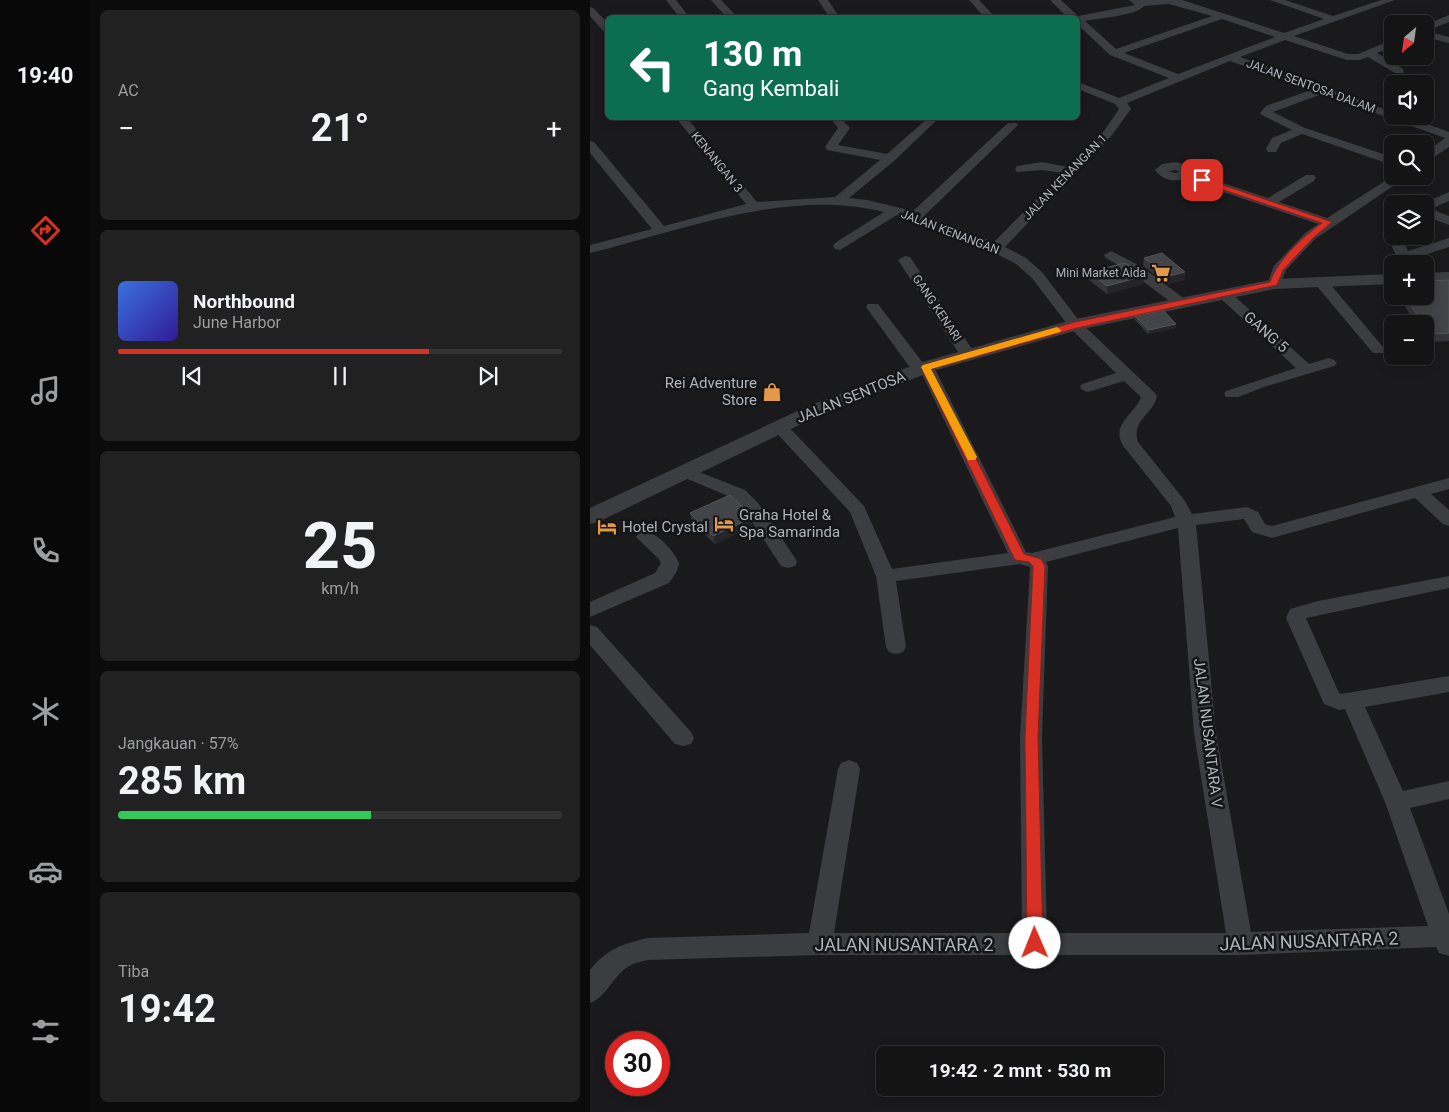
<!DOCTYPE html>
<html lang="id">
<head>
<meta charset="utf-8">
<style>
	body { margin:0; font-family:Roboto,sans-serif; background:#212122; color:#f1f3f6; height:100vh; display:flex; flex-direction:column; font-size:19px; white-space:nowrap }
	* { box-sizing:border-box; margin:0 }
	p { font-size:16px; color:#9d9ea0 }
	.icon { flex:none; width:28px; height:28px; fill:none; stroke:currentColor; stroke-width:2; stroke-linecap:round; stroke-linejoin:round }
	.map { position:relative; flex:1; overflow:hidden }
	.panel { display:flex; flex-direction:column; gap:10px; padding:10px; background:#0b0b0c; width:500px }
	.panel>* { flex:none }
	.guide { position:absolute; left:15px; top:15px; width:475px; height:105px; border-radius:8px; box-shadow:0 2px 12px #0003,0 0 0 1px #333334; background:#0b6e4f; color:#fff; overflow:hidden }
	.needle { width:32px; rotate:209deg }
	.fabs { position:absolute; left:794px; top:15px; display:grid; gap:10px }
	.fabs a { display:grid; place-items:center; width:50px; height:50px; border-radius:8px; background:#141415; box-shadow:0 2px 12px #0003,0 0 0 1px #333334; font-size:25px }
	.speed { position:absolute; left:15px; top:1031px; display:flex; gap:10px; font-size:25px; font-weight:700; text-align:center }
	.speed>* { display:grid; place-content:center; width:65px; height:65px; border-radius:50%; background:#141415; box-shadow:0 2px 12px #0003,0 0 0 1px #333334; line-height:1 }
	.speed .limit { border:8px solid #d22; background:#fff; color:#111 }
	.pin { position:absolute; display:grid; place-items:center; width:42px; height:42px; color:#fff; margin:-21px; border-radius:10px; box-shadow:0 2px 8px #0006 }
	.me { position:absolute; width:55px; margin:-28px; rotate:359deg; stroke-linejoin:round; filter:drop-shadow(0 0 4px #0008) }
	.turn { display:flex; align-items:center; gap:18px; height:105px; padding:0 15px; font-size:22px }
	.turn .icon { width:65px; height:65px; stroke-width:2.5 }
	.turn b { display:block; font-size:35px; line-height:42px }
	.big { font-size:38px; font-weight:700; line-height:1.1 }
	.panel .card { flex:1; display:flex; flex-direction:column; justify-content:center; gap:8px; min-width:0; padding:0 18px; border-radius:8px; background:#212122 }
	.panel .dial { align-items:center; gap:0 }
	.dial b { font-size:65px; line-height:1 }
	.song { display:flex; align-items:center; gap:15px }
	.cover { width:60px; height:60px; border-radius:8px; background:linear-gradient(135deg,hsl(220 70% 55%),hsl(250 70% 35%)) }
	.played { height:5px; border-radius:2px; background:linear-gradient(90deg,#d93025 70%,#333334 70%) }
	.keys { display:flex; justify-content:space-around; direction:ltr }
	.heat { display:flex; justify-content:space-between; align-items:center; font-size:28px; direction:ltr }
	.charge { height:8px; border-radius:4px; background:linear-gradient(90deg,#34c759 57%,#333334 0) }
	.trip { position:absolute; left:286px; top:1046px; width:288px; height:50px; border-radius:8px; background:#141415; box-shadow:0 2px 12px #0003,0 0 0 1px #333334; font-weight:700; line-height:50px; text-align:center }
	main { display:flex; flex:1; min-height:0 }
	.tabs { display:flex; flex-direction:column; width:90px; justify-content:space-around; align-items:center; background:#080808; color:#9d9ea0 }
	.tabs .icon { width:35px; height:35px }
	.tabs .on { color:#d93025 }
	.tabs b { font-size:22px; color:#f1f3f6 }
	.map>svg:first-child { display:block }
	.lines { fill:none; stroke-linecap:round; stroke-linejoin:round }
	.minor { fill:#3b3d40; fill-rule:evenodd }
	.tertiary { fill:#3b3d40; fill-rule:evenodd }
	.wall { fill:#36363a }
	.shaded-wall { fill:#252528 }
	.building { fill:#434447; stroke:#535559 }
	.route { fill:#d93025; stroke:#8d1f18 }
	.slow { fill:#f59e0b }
	.labels { text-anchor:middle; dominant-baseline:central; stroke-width:5; stroke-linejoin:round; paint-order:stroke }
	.far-street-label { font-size:12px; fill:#adb3ba; stroke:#151517 }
	.far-poi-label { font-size:12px; fill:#adb3ba; stroke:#151517; text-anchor:end }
	.street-label { font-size:15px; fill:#adb3ba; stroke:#151517 }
	.poi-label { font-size:15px; fill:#adb3ba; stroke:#151517; text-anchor:start }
	.near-street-label { font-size:18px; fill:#adb3ba; stroke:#151517 }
</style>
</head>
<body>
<main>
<nav class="tabs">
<b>19:40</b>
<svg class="icon on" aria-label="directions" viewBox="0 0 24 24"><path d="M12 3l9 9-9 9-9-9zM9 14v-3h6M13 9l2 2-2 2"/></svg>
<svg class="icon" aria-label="music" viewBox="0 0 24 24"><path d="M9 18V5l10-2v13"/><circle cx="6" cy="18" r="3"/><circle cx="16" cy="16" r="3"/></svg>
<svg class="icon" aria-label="phone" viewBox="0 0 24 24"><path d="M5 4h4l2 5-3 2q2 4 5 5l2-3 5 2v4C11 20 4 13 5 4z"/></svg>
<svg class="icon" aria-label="climate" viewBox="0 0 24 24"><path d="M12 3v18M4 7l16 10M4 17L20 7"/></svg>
<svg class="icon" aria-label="car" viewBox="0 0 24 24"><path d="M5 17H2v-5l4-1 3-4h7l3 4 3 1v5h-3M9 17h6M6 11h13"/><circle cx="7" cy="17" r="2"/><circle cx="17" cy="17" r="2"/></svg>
<svg class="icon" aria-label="filters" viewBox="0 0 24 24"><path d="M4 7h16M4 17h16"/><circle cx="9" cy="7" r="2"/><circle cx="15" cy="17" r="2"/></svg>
</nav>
<section class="panel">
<div class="card"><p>AC</p>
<div class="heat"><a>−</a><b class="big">21°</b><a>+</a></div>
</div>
<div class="card">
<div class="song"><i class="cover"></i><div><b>Northbound</b><p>June Harbor</p></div></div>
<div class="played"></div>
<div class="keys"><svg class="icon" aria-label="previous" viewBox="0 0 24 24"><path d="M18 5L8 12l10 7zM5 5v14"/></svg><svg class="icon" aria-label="pause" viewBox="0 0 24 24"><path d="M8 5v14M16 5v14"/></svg><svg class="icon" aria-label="next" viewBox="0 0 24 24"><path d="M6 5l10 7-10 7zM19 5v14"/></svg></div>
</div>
<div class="card dial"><b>25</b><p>km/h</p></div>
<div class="card"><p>Jangkauan · 57%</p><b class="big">285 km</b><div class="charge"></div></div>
<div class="card"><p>Tiba</p><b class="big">19:42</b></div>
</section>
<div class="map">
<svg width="859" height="1112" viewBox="0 0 859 1112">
	<rect width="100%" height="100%" fill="#1a1a1c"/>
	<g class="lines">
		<!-- minor -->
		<g class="minor">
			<path d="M76 0H86L100 18H90Z"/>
			<path d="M121 0H131L148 18H137Z"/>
			<path d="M228 0H238L250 18H240Z"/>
			<path d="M379 0H389L406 18H395Z"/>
			<path d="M460 0H471L488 16 545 5 539 0H592L694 33 734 19 680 0H695L743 16 791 0H805L704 36 758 54H768L802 40V47L787 53 813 69 814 71 813 73H805L778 57 770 60H757L695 40 650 57 802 112V116H815L859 132V147L835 163V153L855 138 732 94 683 112 715 128 802 157V165L712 134 691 143 686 152H678L676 149 682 138 702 130 672 115 670 113 676 106 721 90 640 61 537 103 541 109 522 135 415 247 436 258 452 272 490 322 565 393 567 396C563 415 541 420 548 442L595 501 602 514 657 507 668 512 675 524 682 526 859 478V489L841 494 859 510V526L853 524 825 498 682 538 662 532 654 519 606 525 626 733 661 932 838 926 795 802 755 709 749 710 734 704 696 618 700 609 728 601 859 576V588L716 618 749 693 751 694 859 676V692L775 707 813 791 859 781V799L820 808 859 914V956L849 953 846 947 650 955H230L57 960C52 962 46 962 41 965 24 973 18 996 0 1003V970C18 948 31 945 57 938L219 933 248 769 251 763 259 760 267 763 270 769 244 933H432L430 737 440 567 430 564 306 581 316 647 313 652 306 654 299 652 296 647 286 576 260 512 181 427 183 423H195L274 506 302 569 418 553 332 374 324 373 276 307 278 304H288L333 363 342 364 344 367 436 552 442 553 585 517 581 506 534 447C519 425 545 414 551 397L534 381 498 392 492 390 490 387 492 384 526 373 480 328 442 278 426 264 401 251 321 219 307 215 250 250 245 249 243 246 245 243 294 212C198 188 93 230 0 253V245L62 229 0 153V141L4 142 74 226 156 204 86 118H97L167 202 245 197 290 160 237 150 235 147 248 128 240 118H251L260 128 248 145 297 154 338 118H349L304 161 259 198 277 200 323 211 418 123H426L428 125 426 127 335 215 404 242 472 173 452 170 427 172 425 169 427 166 452 162 478 167 514 131 529 109 525 104 488 89V82L529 98 579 78 520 55 488 25V18H478ZM579 4 622 16 526 49 495 21C508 18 546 16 554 6ZM632 19 685 37 588 74 534 53ZM588 528 604 733 636 933H457L452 737 458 566 456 562Z"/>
			<path d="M0 7 3 8 18 23V33L14 32 0 16Z"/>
			<path d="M859 15V22L837 31 859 37V43L835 37V25Z"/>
			<path d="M586 162 599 166 603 173 678 198 716 175H724L726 178 724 181 689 202 737 218 803 176H818L725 239 696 270 689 287H679L677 284 684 266 715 233 728 224 595 179C583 182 572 180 565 170L572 164ZM585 170 590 172 584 173 579 171Z"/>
			<path d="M859 192V201L841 209 859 216V225L835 216V204H832Z"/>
			<path d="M802 232V236H811L818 251 859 238V247L822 259 824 264H810L797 236Z"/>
			<path d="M521 251 552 267 596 300 598 303 596 306H586L542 273 516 258 514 255Z"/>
			<path d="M315 256 320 257 386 355 383 358H373L370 355 308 260Z"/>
			<path d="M730 277 735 278 793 347 796 350 793 353H783L725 284 723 281 725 278Z"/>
			<path d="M634 290 639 291 719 364 739 358 744 360 747 363 744 366 674 387 648 397H636L634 394 636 391 706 368 629 297 627 294 629 291Z"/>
			<path d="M94 466 155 490 168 503 205 558 207 562 205 566 198 568 191 566 155 511 143 498 88 475 85 471 88 467Z"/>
			<path d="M55 531C70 535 83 550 89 563L87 571 79 583 0 617V602L65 573 71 563 68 558 46 537 48 533Z"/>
			<path d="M0 625 7 627 101 732 104 738 101 744 93 746 85 744 0 645Z"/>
		</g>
		<!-- tertiary -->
		<g class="tertiary">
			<path d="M859 272V282L835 283V273Z"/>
			<path d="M802 274V284L684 289 488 330 343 371 230 415 8 522 0 524V508L216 407 329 363 485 319 684 279Z"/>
		</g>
	</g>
	<!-- wall -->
	<g class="wall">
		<path d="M554 258 595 280 578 284 553 266Z"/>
		<path d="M499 272 553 284 517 294 499 280Z"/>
		<path d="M859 280V341L838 342 835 337V324H826L808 296H835Z"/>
		<path d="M545 316 586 324V328L558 334 545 320Z"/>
		<path d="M100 513 163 526 125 544 102 522Z"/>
	</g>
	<!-- shaded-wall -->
	<g class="shaded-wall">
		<path d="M595 272V280L578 284 579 276Z"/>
		<path d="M554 276 553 284 517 294V286Z"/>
		<path d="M586 324V328L558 334 559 330Z"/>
		<path d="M161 518 163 526 125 544 123 536Z"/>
	</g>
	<!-- building -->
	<g class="building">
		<path d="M572 253 595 272 579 276 554 258Z"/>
		<path d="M535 263 554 276 517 286 499 272Z"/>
		<path d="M859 280V333L840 334 835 326V324H833L815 296H835V281Z"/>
		<path d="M573 310 586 324 559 330 545 316Z"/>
		<path d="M140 495 155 509 161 518 123 536 100 513Z"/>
	</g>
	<!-- route -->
	<path class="route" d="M610 179H615L742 222 723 238 693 270 687 285 487 328 341 369 434 554 451 559 455 566 448 737 453 943 450 948 445 950 440 948 437 943 435 737 443 566 439 562 426 560 424 558 331 367 333 365 485 322 680 282C689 258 712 238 732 223L610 182Z"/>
	<!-- slow -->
	<path class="slow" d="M467 327 471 330 470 332 341 369 387 457 385 460H378L331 367 333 365Z"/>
	<!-- icons -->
	<defs>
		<g id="supermarket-bare" transform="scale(1.5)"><path d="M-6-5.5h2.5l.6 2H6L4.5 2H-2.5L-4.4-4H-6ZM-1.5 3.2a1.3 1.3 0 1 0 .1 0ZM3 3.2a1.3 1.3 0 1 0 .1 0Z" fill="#e4984a" stroke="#151517" stroke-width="2.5" paint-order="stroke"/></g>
		<g id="shop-bare" transform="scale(1.5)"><path d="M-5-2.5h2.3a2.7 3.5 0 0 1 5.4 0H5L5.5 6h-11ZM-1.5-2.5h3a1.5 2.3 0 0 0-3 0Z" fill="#e4984a" stroke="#151517" stroke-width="2.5" paint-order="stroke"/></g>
		<g id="hotel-bare" transform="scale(1.5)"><path d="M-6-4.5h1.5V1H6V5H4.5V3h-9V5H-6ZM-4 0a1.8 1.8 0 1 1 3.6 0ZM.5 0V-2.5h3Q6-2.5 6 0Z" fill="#e4984a" stroke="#151517" stroke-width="2.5" paint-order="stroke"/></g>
	</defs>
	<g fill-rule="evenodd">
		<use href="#supermarket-bare" x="571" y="273"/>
		<use href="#shop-bare" x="182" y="392"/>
		<use href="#hotel-bare" x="134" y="524"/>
		<use href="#hotel-bare" x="17" y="527"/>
	</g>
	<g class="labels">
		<!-- far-street labels -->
		<g class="far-street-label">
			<text transform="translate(721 86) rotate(20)">JALAN SENTOSA DALAM</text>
			<text transform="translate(127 162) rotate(51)">KENANGAN 3</text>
			<text transform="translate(475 177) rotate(-46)">JALAN KENANGAN 1</text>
			<text transform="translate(360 232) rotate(21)">JALAN KENANGAN</text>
			<text transform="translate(347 308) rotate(56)">GANG KENARI</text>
		</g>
		<!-- far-poi labels -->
		<g class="far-poi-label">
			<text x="556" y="273">Mini Market Aida</text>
		</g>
		<!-- street labels -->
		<g class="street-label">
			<text transform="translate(676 332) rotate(41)">GANG 5</text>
			<text transform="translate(261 397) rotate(-22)">JALAN SENTOSA</text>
			<text transform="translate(618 733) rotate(83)">JALAN NUSANTARA V</text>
		</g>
		<!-- poi labels -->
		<g class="poi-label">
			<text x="167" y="383" text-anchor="end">Rei Adventure<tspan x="167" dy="17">Store</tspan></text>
			<text x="149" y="515">Graha Hotel &amp;<tspan x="149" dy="17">Spa Samarinda</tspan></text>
			<text x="32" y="527">Hotel Crystal</text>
		</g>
		<!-- near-street labels -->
		<g class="near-street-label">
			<text transform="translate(719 941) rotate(-2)">JALAN NUSANTARA 2</text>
			<text x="314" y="944">JALAN NUSANTARA 2</text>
		</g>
	</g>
</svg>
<div class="fabs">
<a><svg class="needle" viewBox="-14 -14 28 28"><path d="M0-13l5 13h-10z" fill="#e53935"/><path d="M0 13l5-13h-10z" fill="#9d9ea0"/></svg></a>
<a><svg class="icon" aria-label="sound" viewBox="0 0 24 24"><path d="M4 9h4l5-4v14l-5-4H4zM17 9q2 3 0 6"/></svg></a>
<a><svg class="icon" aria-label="search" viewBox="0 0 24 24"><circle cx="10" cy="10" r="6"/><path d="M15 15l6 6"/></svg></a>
<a><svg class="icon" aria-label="layers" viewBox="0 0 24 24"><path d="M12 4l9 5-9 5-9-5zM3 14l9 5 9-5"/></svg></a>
<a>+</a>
<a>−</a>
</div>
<div class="speed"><div class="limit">30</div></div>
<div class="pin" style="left:612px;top:180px;background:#d93025"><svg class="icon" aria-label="arrive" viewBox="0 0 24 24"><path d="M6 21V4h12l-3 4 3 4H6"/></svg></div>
<svg class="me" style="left:445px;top:943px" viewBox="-20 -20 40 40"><circle r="19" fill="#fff"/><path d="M0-13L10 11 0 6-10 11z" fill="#d93025"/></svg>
<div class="trip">19:42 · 2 mnt · 530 m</div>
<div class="guide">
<div class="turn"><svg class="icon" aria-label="left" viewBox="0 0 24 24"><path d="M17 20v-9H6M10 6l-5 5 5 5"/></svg><div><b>130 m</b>Gang Kembali</div></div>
</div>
</div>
</main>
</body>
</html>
